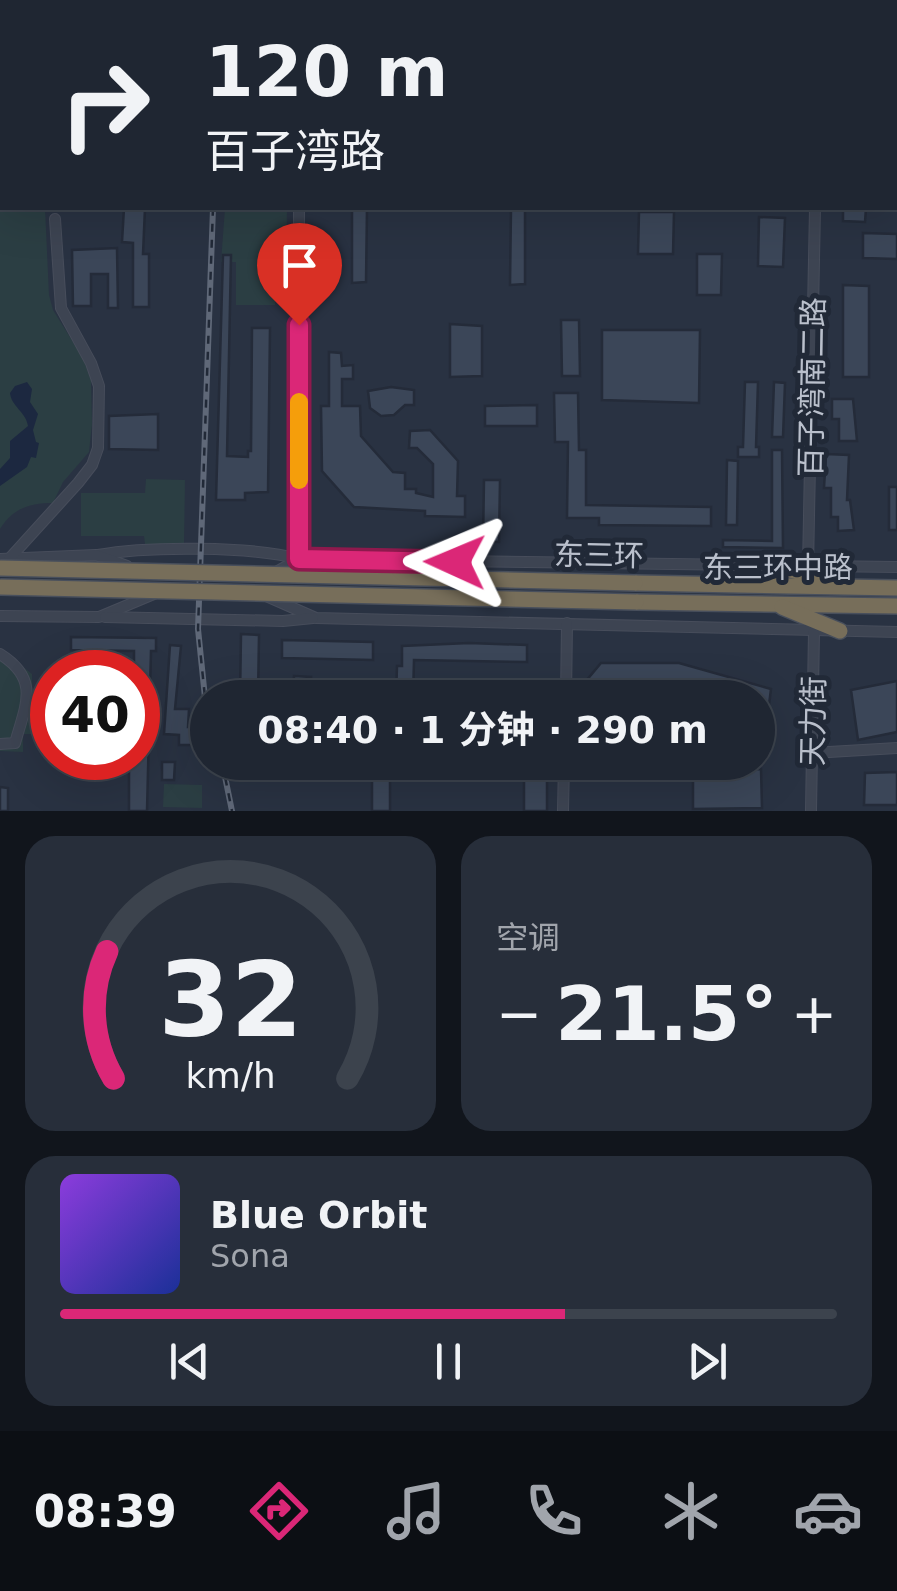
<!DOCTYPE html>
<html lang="zh">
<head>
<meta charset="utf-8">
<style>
	body { margin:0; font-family:"DejaVu Sans","Noto Sans SC",sans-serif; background:#272e3a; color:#f1f3f6; height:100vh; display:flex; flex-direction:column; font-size:38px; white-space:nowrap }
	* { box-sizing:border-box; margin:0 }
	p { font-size:32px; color:#a1a5ac }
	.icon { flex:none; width:55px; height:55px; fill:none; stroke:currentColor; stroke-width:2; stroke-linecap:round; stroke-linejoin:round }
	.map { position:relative; height:811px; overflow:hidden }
	.panel { display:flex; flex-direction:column; gap:25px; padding:25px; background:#11151c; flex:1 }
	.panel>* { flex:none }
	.guide { position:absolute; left:0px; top:0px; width:898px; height:210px; box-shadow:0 10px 40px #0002,0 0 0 2px #3c434d; background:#1f2632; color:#f1f3f6; overflow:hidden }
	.speed { position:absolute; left:30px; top:650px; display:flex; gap:20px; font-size:50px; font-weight:700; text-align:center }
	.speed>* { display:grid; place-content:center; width:130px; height:130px; border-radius:50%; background:#1f2632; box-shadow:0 10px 40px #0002,0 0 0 2px #3c434d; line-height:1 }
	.speed .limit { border:15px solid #d22; background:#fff; color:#111 }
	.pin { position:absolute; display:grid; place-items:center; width:85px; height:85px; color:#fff; margin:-102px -42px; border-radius:50% 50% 50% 0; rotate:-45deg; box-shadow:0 0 10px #0007 }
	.pin .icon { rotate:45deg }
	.me { position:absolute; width:110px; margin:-55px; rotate:271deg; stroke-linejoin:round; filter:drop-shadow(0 0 8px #0008) }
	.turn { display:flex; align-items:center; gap:35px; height:210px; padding:0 40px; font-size:45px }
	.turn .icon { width:130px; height:130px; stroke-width:2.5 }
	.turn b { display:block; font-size:70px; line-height:85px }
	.big { font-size:75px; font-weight:700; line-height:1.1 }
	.panel .card { flex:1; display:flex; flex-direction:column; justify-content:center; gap:15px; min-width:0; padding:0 35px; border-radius:30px; background:#272e3a }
	.panel .dial { align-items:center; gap:0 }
	.dial svg { height:260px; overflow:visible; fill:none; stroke:#3c434d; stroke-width:7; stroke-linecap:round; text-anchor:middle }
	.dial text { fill:#f1f3f6; stroke:none }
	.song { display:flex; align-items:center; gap:30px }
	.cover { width:120px; height:120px; border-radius:15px; background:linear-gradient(135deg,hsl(270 70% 55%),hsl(230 70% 35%)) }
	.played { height:10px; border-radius:5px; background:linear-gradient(90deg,#db2777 65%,#3c434d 65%) }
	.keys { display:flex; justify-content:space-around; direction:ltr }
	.heat { display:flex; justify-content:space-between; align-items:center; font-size:55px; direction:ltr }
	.panel .tiles { flex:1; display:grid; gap:25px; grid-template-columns:1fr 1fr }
	.card:last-child { grid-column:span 2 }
	.trip { position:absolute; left:190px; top:680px; width:585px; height:100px; border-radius:50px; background:#1f2632; box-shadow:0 10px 40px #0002,0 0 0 2px #3c434d; font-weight:700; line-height:100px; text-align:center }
	.menu { display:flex; height:160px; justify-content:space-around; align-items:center; background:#0c0f14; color:#a1a5ac }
	.menu .icon { width:70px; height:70px }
	.menu .selected { color:#db2777 }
	.menu b { font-size:45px; color:#f1f3f6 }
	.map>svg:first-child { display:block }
	.green { fill:#2b3e43 }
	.water { fill:#1c2840 }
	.building { fill:#3b4658; stroke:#242b39; stroke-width:2.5 }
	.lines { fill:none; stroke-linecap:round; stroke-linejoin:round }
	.minor-casing { stroke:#474d5b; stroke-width:12 }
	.highway-casing { stroke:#484f5c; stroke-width:18 }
	.minor { stroke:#3d4452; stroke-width:10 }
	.highway { stroke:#776e5a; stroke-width:15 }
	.rail-casing { stroke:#5f6878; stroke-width:6 }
	.rail { stroke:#212937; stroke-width:2.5; stroke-dasharray:8; stroke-linecap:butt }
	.highway-bridge-casing { stroke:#484f5c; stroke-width:18; stroke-linecap:butt }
	.highway-bridge { stroke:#776e5a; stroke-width:15 }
	.route-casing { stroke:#8e194d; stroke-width:25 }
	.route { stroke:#db2777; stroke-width:18 }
	.slow { stroke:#f59e0b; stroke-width:18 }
	.labels { text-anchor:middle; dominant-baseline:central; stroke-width:10; stroke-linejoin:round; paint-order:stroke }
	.street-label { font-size:30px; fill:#bac0cc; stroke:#212937 }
</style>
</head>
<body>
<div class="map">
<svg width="897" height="811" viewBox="0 0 897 811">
	<rect width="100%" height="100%" fill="#293242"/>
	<!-- green -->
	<g class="green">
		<path d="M0 154 2 208H45L49 295 53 310 83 358 91 380 92 424 89 452 63 482 53 503C30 503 13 508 0 529Z"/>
		<path d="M225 208H287L286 294 275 295V305H236V262H221Z"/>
		<path d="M146 479 185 480 184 545 145 544 144 536H81V493H145Z"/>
		<path d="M0 649 32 674 33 734H23V752L0 751Z"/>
		<path d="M164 784 202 785V808L163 807Z"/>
	</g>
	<!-- water -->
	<path class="water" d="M27 382 32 389 30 402 38 414 33 430 36 442 39 443 36 458 31 457 27 467 0 486V469L10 458V441L28 426C26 412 11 406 10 393L15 386Z"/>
	<!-- building -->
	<g class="building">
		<path d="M124 208H145L143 254H149V307H133V243L122 242Z"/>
		<path d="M352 208H367L366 282 352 283Z"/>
		<path d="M511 208H525V284L510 285Z"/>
		<path d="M843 208H866L865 222 843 221Z"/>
		<path d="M639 212H674L673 254H638Z"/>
		<path d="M759 217 785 218 783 267 758 266Z"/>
		<path d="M863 233 897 234V259L863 258Z"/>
		<path d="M117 248 118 308H108V274H91V306H73L72 250Z"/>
		<path d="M697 254H722L721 295H697Z"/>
		<path d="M223 255H231L227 456 248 457V451H251L252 328H270L268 492 245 493V500H216Z"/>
		<path d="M843 285 869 286V377H843Z"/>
		<path d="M561 320H579L580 376H562Z"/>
		<path d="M450 324 482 326V376L450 377Z"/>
		<path d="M602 330H700L699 403 602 400Z"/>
		<path d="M329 352 341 353 342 366 353 365V379H342V406H360L361 436 393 472 405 473V489H416V493L433 497V464L417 448H409L410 431 430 430 458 461 457 496H465V517L425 516V511L354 507 322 471 321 406H329Z"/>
		<path d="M745 382H758L756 447H759V457H738V447H743Z"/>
		<path d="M774 382 785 383 783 437H772Z"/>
		<path d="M391 387 414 390V405H405L394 415 381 416 370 408 368 391Z"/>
		<path d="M554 393H578L579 450H586V505L711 507V526L599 525V518H567L568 442H555Z"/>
		<path d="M832 399H853L857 441H839V419H832Z"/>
		<path d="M537 405V426H485V406Z"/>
		<path d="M158 414V450L109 449V416Z"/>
		<path d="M772 450H782L783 548 723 547V540L772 541Z"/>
		<path d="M826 454 849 455 847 500H850L854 530 838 531V517H831V488H824Z"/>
		<path d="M727 460 738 461 737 525H726Z"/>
		<path d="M484 480H500L499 542 483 541Z"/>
		<rect x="889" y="487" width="8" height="43"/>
		<path d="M241 634 259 635 258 698H240Z"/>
		<path d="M71 637 156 638V651H151L147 811H129V758H138V672H134V651L71 650Z"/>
		<path d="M282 640 373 642V660L282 658Z"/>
		<path d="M469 643 527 645V662L414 660 413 698H396L397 666H402V646Z"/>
		<path d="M170 645 181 646 175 709H189L188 727H192L194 745H179V735L164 734Z"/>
		<path d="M601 663H679L771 689 767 721 758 718V698H687L665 691 653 698H586V681Z"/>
		<path d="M294 676 311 677V698H293Z"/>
		<path d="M343 681 363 682 362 698H343Z"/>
		<path d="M897 681V732L858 740 851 690Z"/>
		<path d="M162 762H175L174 780H162Z"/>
		<rect x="372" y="762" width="18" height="49"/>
		<path d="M583 762H648V775L583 777Z"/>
		<rect x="524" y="764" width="23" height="47"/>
		<path d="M761 769 762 808 693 809V770Z"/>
		<path d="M897 772V805H864L865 773Z"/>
		<path d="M0 787 8 788V811H0Z"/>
	</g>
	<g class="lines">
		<!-- minor casing -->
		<g class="minor-casing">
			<g id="minor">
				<path d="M298 0V2"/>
				<path d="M818 2V0"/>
				<path d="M98 555C147 546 252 546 299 559V208"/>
				<path d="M0 559 96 555 127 566"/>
				<path d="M9 559 78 483 92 465 98 448 99 386 91 363 61 308 55 219"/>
				<path d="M808 567 815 208"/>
				<path d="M276 572 299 559 897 567"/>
				<path d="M266 596 316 618 897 632"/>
				<path d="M0 616 99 617 154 594"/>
				<path d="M105 617 283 621 313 618"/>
				<path d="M0 654C40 679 26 704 15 743L0 744"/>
				<path d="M566 698 567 623"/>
				<path d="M812 753 897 748"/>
				<path d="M563 811 564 762"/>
				<path d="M811 811 814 631"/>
			</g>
		</g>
		<!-- highway casing -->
		<g class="highway-casing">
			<g id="highway">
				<path d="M779 567 828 580"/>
				<path d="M635 583 897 588"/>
				<path d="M636 602 897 606"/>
				<path d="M782 607 840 631"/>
			</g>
		</g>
		<!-- minor -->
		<use href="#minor" class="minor"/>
		<!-- highway -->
		<use href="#highway" class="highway"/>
		<!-- rail casing -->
		<g class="rail-casing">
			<g id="rail">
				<path d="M251 2 252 0"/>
				<path d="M208 727 198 629 213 208"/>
				<path d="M222 762 232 811"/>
			</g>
		</g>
		<!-- rail -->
		<use href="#rail" class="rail"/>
		<!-- highway-bridge casing -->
		<g class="highway-bridge-casing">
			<g id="highway-bridge">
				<path d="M0 568 635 583"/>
				<path d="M0 587 636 602"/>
			</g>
		</g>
		<!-- highway-bridge -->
		<use href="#highway-bridge" class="highway-bridge"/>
	</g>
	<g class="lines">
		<!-- route casing -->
		<g class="route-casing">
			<path id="route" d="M299 325V559L455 562"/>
		</g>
		<!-- route -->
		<use href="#route" class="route"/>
		<!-- slow -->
		<path class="slow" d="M299 402V480"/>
	</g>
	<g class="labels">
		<!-- street labels -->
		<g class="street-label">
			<text transform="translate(812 387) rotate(-89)">百子湾南二路</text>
			<text transform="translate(599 555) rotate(1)">东三环</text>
			<text x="778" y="567">东三环中路</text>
			<text transform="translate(813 721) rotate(-89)">天力街</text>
		</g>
	</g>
</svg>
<div class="speed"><div class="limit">40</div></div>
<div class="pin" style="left:299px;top:325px;background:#d93025"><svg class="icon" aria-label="arrive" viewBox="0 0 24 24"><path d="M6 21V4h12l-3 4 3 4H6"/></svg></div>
<svg class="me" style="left:455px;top:562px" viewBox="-20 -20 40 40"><path d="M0-17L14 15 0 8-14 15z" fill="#db2777" stroke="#fff" stroke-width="4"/></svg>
<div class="trip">08:40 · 1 分钟 · 290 m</div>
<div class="guide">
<div class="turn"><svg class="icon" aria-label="right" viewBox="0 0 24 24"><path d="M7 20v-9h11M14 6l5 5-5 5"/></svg><div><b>120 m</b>百子湾路</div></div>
</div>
</div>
<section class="panel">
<div class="tiles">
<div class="card dial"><svg viewBox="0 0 100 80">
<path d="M14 69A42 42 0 1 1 86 69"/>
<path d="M14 69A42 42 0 0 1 12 30" stroke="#db2777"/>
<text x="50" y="56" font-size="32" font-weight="700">32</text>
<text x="50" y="72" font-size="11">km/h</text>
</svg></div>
<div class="card"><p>空调</p>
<div class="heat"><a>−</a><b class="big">21.5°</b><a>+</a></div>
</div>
<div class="card">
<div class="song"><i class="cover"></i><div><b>Blue Orbit</b><p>Sona</p></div></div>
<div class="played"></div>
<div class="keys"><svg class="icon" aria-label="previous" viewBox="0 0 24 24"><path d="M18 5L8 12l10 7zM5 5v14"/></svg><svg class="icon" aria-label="pause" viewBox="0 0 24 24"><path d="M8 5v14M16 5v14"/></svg><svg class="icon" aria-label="next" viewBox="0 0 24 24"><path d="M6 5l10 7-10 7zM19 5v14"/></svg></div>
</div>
</div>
</section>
<nav class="menu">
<b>08:39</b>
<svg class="icon selected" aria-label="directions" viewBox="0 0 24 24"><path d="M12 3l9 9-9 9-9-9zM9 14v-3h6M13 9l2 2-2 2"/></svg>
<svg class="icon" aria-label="music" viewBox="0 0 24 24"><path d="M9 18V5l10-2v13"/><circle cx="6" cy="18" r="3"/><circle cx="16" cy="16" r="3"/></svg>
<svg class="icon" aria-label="phone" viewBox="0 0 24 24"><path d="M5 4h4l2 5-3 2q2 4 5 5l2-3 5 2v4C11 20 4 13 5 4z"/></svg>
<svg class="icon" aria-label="climate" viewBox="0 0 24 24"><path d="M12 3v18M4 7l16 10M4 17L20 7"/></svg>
<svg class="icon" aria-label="car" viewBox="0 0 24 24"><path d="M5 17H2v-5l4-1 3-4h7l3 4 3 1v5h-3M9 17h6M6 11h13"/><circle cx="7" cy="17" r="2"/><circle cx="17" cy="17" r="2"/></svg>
</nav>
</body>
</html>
